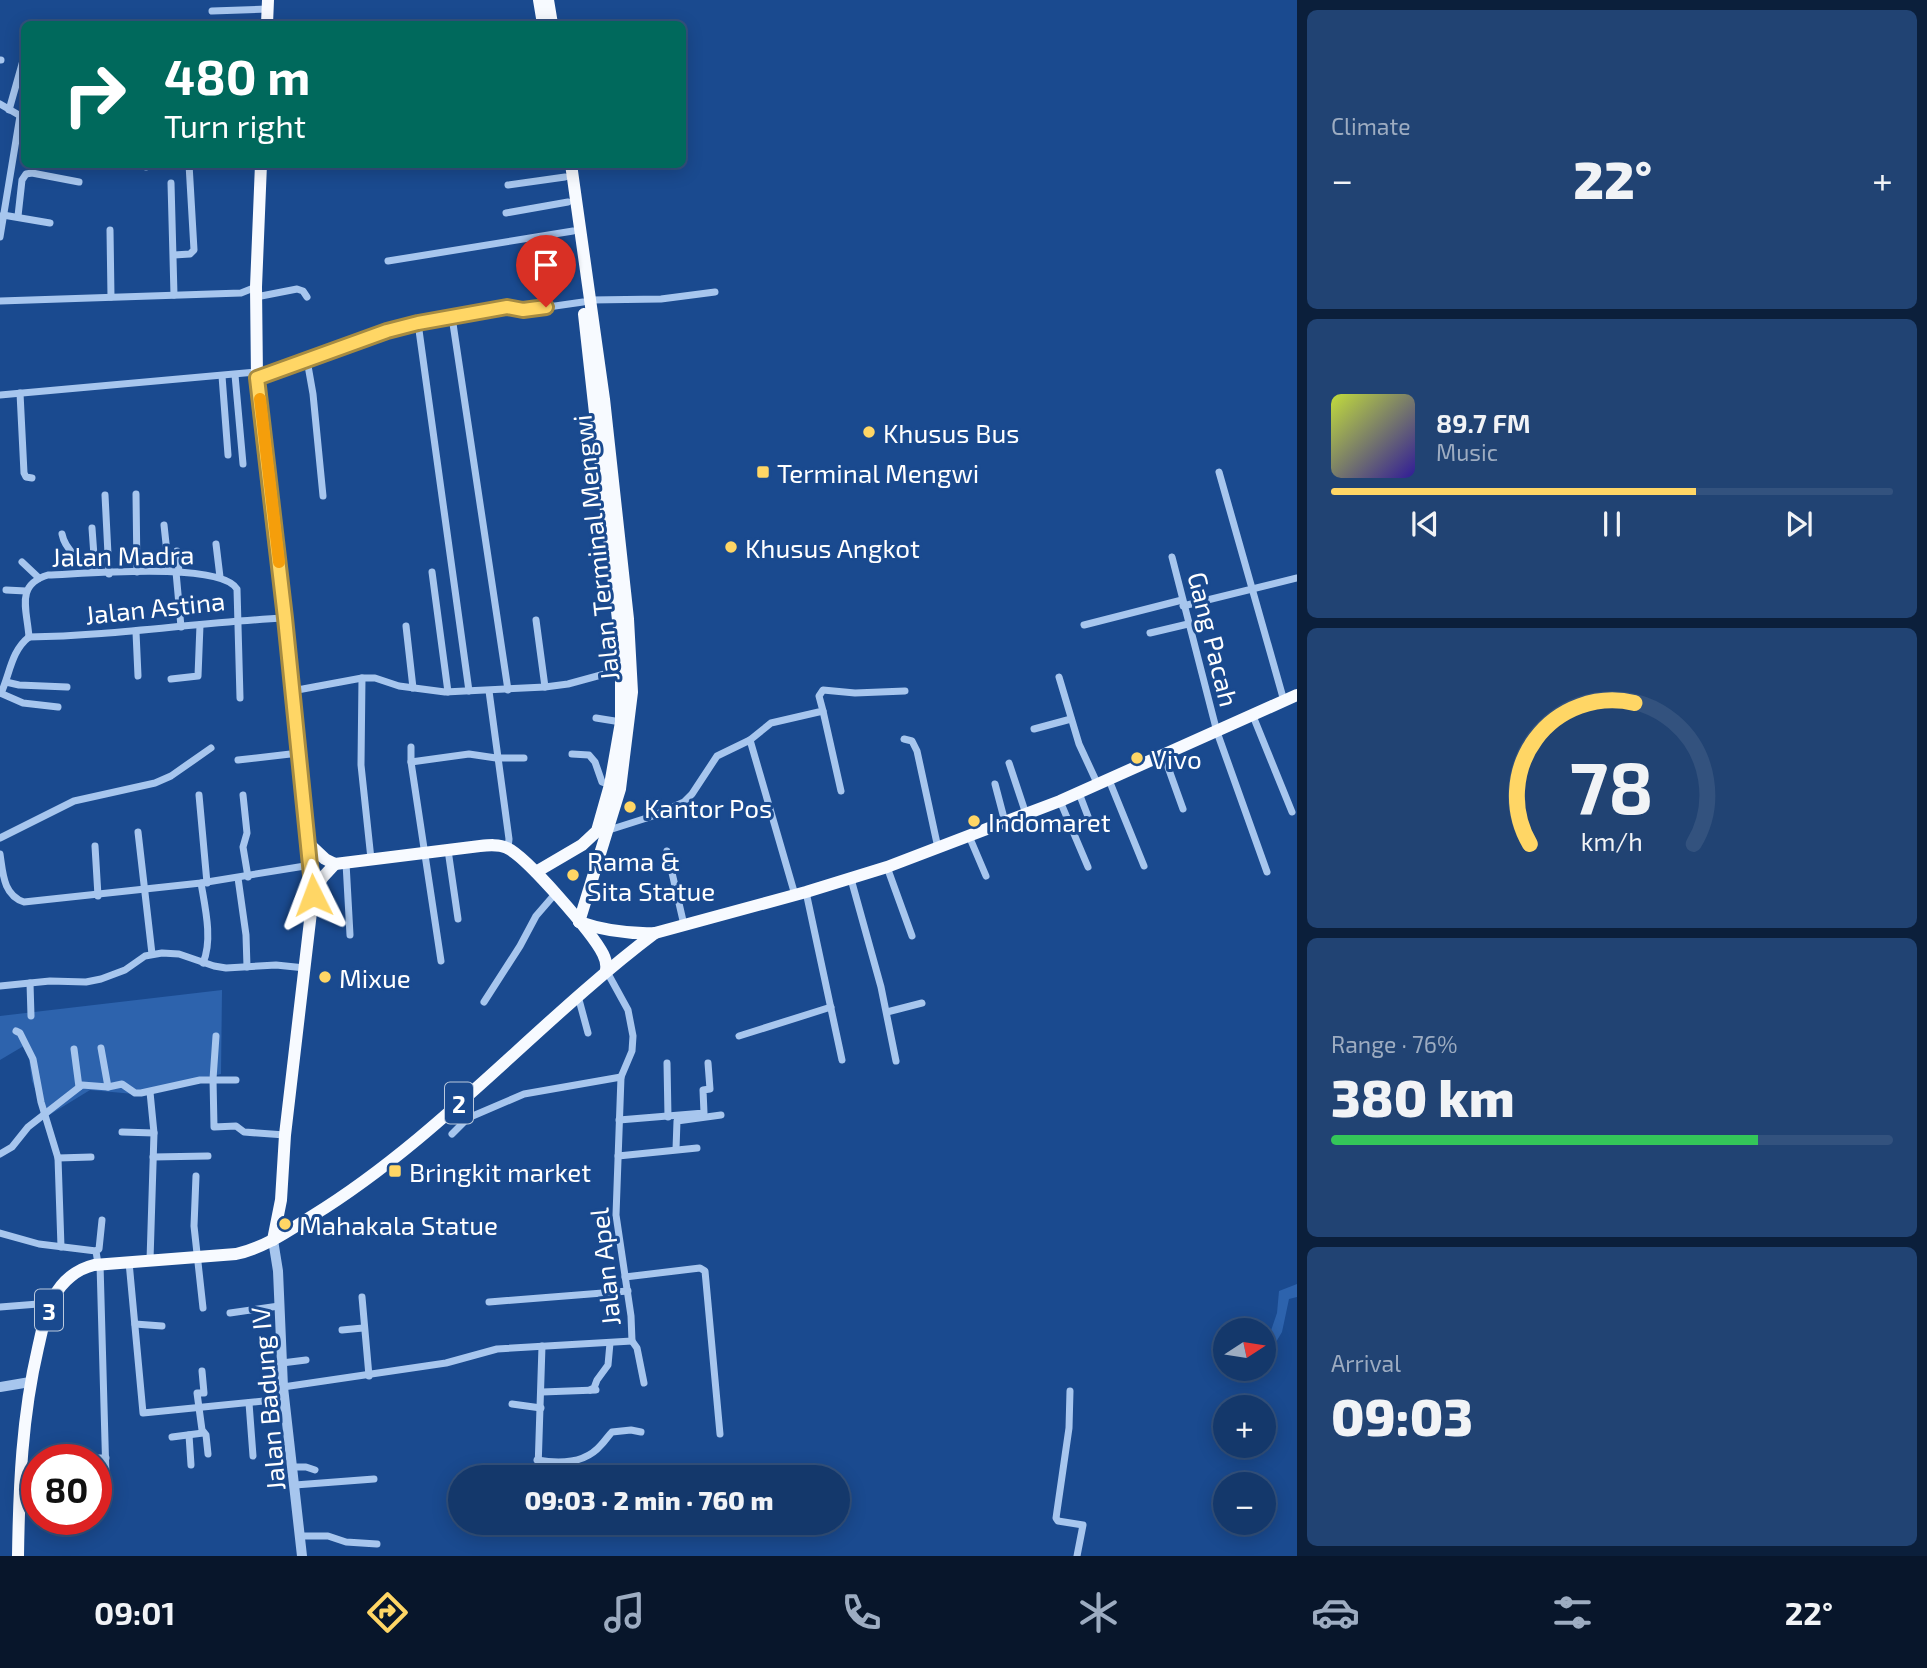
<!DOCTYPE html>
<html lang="en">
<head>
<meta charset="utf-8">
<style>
	body { margin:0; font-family:"Exo 2",sans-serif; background:#214373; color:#f1f3f6; height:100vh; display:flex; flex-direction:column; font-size:26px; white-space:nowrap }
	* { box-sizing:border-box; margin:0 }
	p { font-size:23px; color:#9dacc1 }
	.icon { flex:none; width:38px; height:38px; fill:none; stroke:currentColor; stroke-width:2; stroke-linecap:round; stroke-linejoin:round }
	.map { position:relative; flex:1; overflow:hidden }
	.sheet { display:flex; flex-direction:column; gap:10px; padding:10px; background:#0b1f3b; width:630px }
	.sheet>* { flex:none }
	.top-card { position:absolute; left:21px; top:21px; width:665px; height:147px; border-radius:10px; box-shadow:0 4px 18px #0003,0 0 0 2px #33527e; background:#00695c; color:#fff; overflow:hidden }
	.needle { width:46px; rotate:78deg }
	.tools { position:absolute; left:1213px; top:1318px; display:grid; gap:14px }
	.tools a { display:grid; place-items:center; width:63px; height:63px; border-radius:50%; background:#14386b; box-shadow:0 4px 18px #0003,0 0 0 2px #33527e; font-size:35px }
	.speed { position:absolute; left:21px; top:1444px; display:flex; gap:14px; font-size:35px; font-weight:700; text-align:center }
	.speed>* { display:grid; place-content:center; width:91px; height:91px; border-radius:50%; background:#14386b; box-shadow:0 4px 18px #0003,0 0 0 2px #33527e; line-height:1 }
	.speed .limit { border:10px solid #d22; background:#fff; color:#111 }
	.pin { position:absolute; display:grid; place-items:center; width:60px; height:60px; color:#fff; margin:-72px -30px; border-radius:50% 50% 50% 0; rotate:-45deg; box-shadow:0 0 7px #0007 }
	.pin .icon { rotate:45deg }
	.me { position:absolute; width:77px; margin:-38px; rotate:357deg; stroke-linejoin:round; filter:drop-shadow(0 0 5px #0008) }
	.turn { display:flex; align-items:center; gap:24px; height:147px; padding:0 28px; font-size:32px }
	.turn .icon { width:91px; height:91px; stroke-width:2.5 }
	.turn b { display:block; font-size:49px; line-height:60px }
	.big { font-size:52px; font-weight:800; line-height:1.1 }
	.sheet .card { flex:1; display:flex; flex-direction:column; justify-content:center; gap:10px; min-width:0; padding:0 24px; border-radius:10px; background:#214373 }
	.sheet .dial { align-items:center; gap:0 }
	.dial svg { height:182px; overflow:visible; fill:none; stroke:#33527e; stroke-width:7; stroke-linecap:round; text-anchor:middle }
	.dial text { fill:#f1f3f6; stroke:none }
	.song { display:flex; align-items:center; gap:21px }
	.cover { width:84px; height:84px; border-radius:10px; background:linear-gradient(135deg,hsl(70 70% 55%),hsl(250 70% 35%)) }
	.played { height:7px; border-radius:4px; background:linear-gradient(90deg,#ffd665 65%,#33527e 65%) }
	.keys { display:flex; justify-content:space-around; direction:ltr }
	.heat { display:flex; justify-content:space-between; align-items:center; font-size:38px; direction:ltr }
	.charge { height:10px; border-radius:5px; background:linear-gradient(90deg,#34c759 76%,#33527e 0) }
	.trip { position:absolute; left:448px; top:1465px; width:402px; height:70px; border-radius:35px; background:#14386b; box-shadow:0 4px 18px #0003,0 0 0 2px #33527e; font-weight:800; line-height:70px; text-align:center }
	.tabs { display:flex; height:112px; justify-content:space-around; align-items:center; background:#08162b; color:#9dacc1 }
	.tabs .icon { width:49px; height:49px }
	.tabs .active { color:#ffd665 }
	.tabs b { font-size:32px; color:#f1f3f6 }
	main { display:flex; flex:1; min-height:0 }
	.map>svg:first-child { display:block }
	.green { fill:#2d63ad }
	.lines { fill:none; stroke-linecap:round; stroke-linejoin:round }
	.minor { stroke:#a7c6ee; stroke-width:7 }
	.tertiary { stroke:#a7c6ee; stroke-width:10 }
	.trunk { stroke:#f7faff; stroke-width:12 }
	.route-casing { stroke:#a68b42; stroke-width:18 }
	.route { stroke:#ffd665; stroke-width:12 }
	.slow { stroke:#f59e0b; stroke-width:12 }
	.poi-dot { fill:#ffd665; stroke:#1a4a8f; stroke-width:2.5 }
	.labels { text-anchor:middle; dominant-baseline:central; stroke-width:6; stroke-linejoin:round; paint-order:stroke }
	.shield { fill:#1a4a8f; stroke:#bac9dd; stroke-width:2 }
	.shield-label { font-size:24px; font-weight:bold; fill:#fff }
	.poi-label { font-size:26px; fill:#fff; stroke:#1a4a8f; text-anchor:start }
	.street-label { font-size:26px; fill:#fff; stroke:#1a4a8f }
</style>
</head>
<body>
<main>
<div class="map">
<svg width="1297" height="1556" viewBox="0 0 1297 1556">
	<rect width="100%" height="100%" fill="#1a4a8f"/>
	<!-- green -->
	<g class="green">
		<path d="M222 990 221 1074 134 1094 90 1090 46 1117 32 1081 27 1044 0 1060V1016Z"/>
		<path d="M1297 1284V1297L1289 1299 1282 1332 1264 1362V1351L1277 1313 1279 1291Z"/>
	</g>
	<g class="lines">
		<!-- minor -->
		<g class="minor">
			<path d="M212 11 267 9"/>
			<path d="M0 60H1"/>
			<path d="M0 104 24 118"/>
			<path d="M9 110 24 57"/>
			<path d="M146 167V164"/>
			<path d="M171 183 174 295"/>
			<path d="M508 185 565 177"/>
			<path d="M506 213 568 202"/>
			<path d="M3 215 50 223"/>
			<path d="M18 216 22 180 26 174 32 173 79 182"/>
			<path d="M110 230 111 297"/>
			<path d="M0 237 20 116"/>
			<path d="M174 255 190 254 194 250 189 164"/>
			<path d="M388 261 573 231"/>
			<path d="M256 297 297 289 303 291 307 297"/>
			<path d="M591 300 661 299 715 292"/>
			<path d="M0 301 241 293 256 287"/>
			<path d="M452 317 508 690"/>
			<path d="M418 323 469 691"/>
			<path d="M307 360 313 394 323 496"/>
			<path d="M235 375 243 464"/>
			<path d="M222 376 228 455"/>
			<path d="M257 378 387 331 418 323 507 307 527 310 583 302"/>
			<path d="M20 393 24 473 26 477 32 478"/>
			<path d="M0 395 257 372"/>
			<path d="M1219 472 1284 701"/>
			<path d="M136 494 137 572"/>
			<path d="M105 495 109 574"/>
			<path d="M164 525 169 571"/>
			<path d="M92 528 95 570"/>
			<path d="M62 534C65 550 81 562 94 568"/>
			<path d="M216 544 220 577"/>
			<path d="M177 551 179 572"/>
			<path d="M1172 557 1217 732 1267 872"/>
			<path d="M22 562 39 578"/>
			<path d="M176 572 181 627"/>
			<path d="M432 572 448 692"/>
			<path d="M6 590 26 591"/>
			<path d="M1183 606 1297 578"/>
			<path d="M536 620 545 687"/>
			<path d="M1084 625 1182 600"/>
			<path d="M406 626 413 688"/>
			<path d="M136 632 138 676"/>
			<path d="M1150 633 1188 624"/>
			<path d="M29 637C27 609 15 585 48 575 82 574 220 561 237 589L240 698"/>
			<path d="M29 637C115 636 199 622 285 618"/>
			<path d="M1059 677 1079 744 1098 785"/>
			<path d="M362 678 361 765 371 859"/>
			<path d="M171 679 198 676 200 625"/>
			<path d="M6 682 19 685 67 687"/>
			<path d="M292 691 362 678H375L399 686 445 692 545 687 568 684 623 669"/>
			<path d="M489 691 509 839 508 848"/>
			<path d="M0 693 23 703 58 707"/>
			<path d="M1 693C10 674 11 651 29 637"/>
			<path d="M823 711 841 791"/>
			<path d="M1253 716 1292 812"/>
			<path d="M596 718 621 722"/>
			<path d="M1034 729 1071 719"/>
			<path d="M904 739 912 741 917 751 938 848"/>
			<path d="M750 740 771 723 823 711 819 696 823 690 855 693 905 691"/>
			<path d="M411 747V762L441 961"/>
			<path d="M572 754 589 755 595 762 602 782 613 786"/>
			<path d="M1164 756 1183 809"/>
			<path d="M238 760 299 753"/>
			<path d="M411 762 469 754 496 758H524"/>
			<path d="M1009 763 1026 814"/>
			<path d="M1109 780 1144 866"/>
			<path d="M995 784 1005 822"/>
			<path d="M1079 793 1092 827"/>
			<path d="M199 795 207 883"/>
			<path d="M243 795 247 833 243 847 248 877"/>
			<path d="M1060 801 1088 867"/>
			<path d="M609 830 653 816 684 802 692 794 717 756 750 740 795 895"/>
			<path d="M138 832 152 954"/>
			<path d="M969 836 986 876"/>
			<path d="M0 838 74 801 155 783 171 776 211 748"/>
			<path d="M95 846 98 896"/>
			<path d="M448 850 458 919"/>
			<path d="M667 851 684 925"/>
			<path d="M0 854C3 873 3 895 24 902L201 883 311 865"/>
			<path d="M346 863 350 935"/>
			<path d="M887 867 912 936"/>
			<path d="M238 878 246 935 247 967"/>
			<path d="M851 879 881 987 896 1061"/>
			<path d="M201 883C205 907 213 940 203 963"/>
			<path d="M806 892 842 1060"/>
			<path d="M30 983 31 1016"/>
			<path d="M0 986 50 981 86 982 101 979 125 970 145 956 162 953 179 954 214 966 226 968 276 965 305 968"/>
			<path d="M578 996 588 1033"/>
			<path d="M484 1002 520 946 536 916 555 894"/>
			<path d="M887 1012 922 1003"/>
			<path d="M16 1031 20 1033 33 1059 41 1102 58 1158 61 1247"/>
			<path d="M216 1036 213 1079 214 1127 236 1126 244 1132 285 1135"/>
			<path d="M739 1036 831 1007"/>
			<path d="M101 1048 108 1087"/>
			<path d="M74 1049 79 1087"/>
			<path d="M667 1063 668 1117"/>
			<path d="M619 1120 704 1113 703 1090 710 1089 708 1063"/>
			<path d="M122 1132 154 1133"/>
			<path d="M452 1134 468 1118 524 1094 621 1077"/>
			<path d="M676 1149 677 1121 721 1115"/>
			<path d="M0 1154 12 1147 28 1127 82 1085 108 1087 122 1084 135 1093H141L200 1080H236"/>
			<path d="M618 1156 697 1148"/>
			<path d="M153 1157 208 1156"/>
			<path d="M58 1158 91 1157"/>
			<path d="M196 1176 194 1226 203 1308"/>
			<path d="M0 1233 39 1244 96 1251"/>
			<path d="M150 1260 154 1133 150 1092"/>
			<path d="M129 1262 143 1413 284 1399"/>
			<path d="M98 1264 96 1251 99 1249 102 1220"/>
			<path d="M100 1264 106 1477"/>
			<path d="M625 1277 700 1268 705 1271 720 1434"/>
			<path d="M362 1297 369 1376"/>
			<path d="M489 1302 628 1291"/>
			<path d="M0 1307 51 1303"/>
			<path d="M230 1313 279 1306"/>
			<path d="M135 1324 162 1326"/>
			<path d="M342 1330 363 1328"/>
			<path d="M632 1341 637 1348 644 1383"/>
			<path d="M282 1363 306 1360"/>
			<path d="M202 1371 204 1393H197L202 1430 206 1435 208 1454"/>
			<path d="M283 1387 446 1363 497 1349 632 1341 631 1316 616 1215 621 1077 632 1051 633 1036 628 1010 606 970"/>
			<path d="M590 1390 594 1388 597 1380 608 1365 610 1343"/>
			<path d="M1070 1391 1069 1428 1056 1518 1058 1521 1083 1525 1077 1556"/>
			<path d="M542 1392 596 1390"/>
			<path d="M249 1403 253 1456"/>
			<path d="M512 1404 541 1408"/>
			<path d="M189 1435 191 1465"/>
			<path d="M172 1437 203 1433"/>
			<path d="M52 1458H106"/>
			<path d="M537 1460C559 1464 585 1464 601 1445 605 1441 608 1436 612 1432L631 1430 641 1432"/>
			<path d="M561 1463V1477"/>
			<path d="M293 1467H306L315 1470"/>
			<path d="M525 1477 534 1475 538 1469 542 1346"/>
			<path d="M295 1485 374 1479"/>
			<path d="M300 1536H328L346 1542 377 1544"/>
		</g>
		<!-- tertiary -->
		<g class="tertiary">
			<path d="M273 1240 278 1271 283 1387 302 1556"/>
			<path d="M0 1387 30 1382"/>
		</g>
		<!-- trunk -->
		<g class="trunk">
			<path d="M539 0 543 24"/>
			<path d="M548 0 552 24"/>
			<path d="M267 24 268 0"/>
			<path d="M261 164 256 287 257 378 285 618 313 895 285 1135 281 1200 273 1240"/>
			<path d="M571 164 604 399 628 619 632 692 620 789 579 922"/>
			<path d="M309 844 325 859 335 864 480 846C489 845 499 844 507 848 527 857 593 934 603 954 606 960 607 964 606 970"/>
			<path d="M536 872 582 845 597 831 610 785 621 722V647L584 314"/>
			<path d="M313 891 323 877 335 864"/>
			<path d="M579 922C605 931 627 934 655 933L806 892 887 867 1060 801 1297 695"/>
			<path d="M18 1556C19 1486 22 1416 38 1348 42 1331 45 1312 54 1297 62 1281 77 1269 94 1265L236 1254C264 1248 288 1231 312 1216 439 1138 537 1022 655 933"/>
		</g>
	</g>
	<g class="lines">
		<!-- route casing -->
		<g class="route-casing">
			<path id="route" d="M313 895 285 618 257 378 387 331 418 323 507 307 523 310 546 307"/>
		</g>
		<!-- route -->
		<use href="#route" class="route"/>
		<!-- slow -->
		<path class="slow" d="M260 399 279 562"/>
	</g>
	<!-- markers -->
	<g class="poi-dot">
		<circle cx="869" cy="432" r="7"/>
		<rect x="756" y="465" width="14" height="14" rx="3.5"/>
		<circle cx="731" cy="547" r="7"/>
		<circle cx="1137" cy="758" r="7"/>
		<circle cx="630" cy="807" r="7"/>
		<circle cx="974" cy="821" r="7"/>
		<circle cx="573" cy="875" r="7"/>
		<circle cx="325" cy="977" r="7"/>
		<rect x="388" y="1164" width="14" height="14" rx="3.5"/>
		<circle cx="285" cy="1224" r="7"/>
	</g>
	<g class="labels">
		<!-- shield labels -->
		<g class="shield">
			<rect x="445" y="1082.5" width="28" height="41" rx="5"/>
			<rect x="35" y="1289.5" width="28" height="41" rx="5"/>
		</g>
		<g class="shield-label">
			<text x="459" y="1103">2</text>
			<text x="49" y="1310">3</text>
		</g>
		<!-- poi labels -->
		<g class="poi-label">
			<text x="883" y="432">Khusus Bus</text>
			<text x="777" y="472">Terminal Mengwi</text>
			<text x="745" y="547">Khusus Angkot</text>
			<text x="1151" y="758">Vivo</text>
			<text x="644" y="807">Kantor Pos</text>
			<text x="988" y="821">Indomaret</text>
			<text x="587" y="860">Rama &amp;<tspan x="587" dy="30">Sita Statue</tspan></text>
			<text x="339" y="977">Mixue</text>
			<text x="409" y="1171">Bringkit market</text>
			<text x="299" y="1224">Mahakala Statue</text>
		</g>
		<!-- street labels -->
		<g class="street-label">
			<text transform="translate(595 548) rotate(-96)">Jalan Terminal Mengwi</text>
			<text transform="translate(123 555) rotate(-1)">Jalan Madra</text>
			<text transform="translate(155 607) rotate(-6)">Jalan Astina</text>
			<text transform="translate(1214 639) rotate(76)">Gang Pacah</text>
			<text transform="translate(604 1267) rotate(-96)">Jalan Apel</text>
			<text transform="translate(267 1399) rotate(-95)">Jalan Badung IV</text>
		</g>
	</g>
</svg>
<div class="tools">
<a><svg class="needle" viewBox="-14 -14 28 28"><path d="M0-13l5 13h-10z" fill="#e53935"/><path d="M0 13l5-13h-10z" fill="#9dacc1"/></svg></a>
<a>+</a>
<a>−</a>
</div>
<div class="speed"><div class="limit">80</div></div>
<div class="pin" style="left:546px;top:307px;background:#d93025"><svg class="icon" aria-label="arrive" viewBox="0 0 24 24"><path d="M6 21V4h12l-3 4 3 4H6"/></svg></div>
<svg class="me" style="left:313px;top:895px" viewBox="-20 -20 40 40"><path d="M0-17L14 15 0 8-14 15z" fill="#ffd665" stroke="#fff" stroke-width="4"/></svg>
<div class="trip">09:03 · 2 min · 760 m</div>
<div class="top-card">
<div class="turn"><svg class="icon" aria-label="right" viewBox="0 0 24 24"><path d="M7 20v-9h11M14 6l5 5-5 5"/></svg><div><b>480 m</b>Turn right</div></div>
</div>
</div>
<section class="sheet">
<div class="card"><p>Climate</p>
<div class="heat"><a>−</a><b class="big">22°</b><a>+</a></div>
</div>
<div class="card">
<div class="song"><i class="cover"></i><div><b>89.7 FM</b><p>Music</p></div></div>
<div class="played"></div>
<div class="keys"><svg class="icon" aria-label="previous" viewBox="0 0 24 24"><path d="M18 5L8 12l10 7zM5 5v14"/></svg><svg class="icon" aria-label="pause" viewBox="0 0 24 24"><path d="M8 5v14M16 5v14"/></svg><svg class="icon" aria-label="next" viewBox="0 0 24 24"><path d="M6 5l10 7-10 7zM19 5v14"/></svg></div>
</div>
<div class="card dial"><svg viewBox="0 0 100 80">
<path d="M14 69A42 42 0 1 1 86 69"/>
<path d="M14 69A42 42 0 0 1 60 7" stroke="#ffd665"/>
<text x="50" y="56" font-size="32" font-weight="700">78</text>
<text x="50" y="72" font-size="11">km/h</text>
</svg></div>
<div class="card"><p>Range · 76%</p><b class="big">380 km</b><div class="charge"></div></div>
<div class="card"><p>Arrival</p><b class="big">09:03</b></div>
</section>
</main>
<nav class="tabs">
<b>09:01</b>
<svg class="icon active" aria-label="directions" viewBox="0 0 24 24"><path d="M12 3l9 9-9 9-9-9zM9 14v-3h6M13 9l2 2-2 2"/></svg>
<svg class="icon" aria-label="music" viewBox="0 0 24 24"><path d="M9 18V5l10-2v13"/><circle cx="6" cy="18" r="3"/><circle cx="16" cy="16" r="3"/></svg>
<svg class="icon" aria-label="phone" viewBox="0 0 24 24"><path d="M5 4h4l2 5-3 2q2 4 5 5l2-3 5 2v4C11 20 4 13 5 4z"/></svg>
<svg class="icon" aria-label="climate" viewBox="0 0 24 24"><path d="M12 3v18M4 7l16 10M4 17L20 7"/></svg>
<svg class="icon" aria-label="car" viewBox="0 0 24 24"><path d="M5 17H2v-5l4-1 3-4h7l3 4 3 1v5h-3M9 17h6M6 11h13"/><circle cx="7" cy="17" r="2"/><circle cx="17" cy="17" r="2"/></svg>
<svg class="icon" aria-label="filters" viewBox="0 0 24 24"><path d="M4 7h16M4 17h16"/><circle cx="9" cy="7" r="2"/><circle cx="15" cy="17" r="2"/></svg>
<b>22°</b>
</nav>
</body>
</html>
